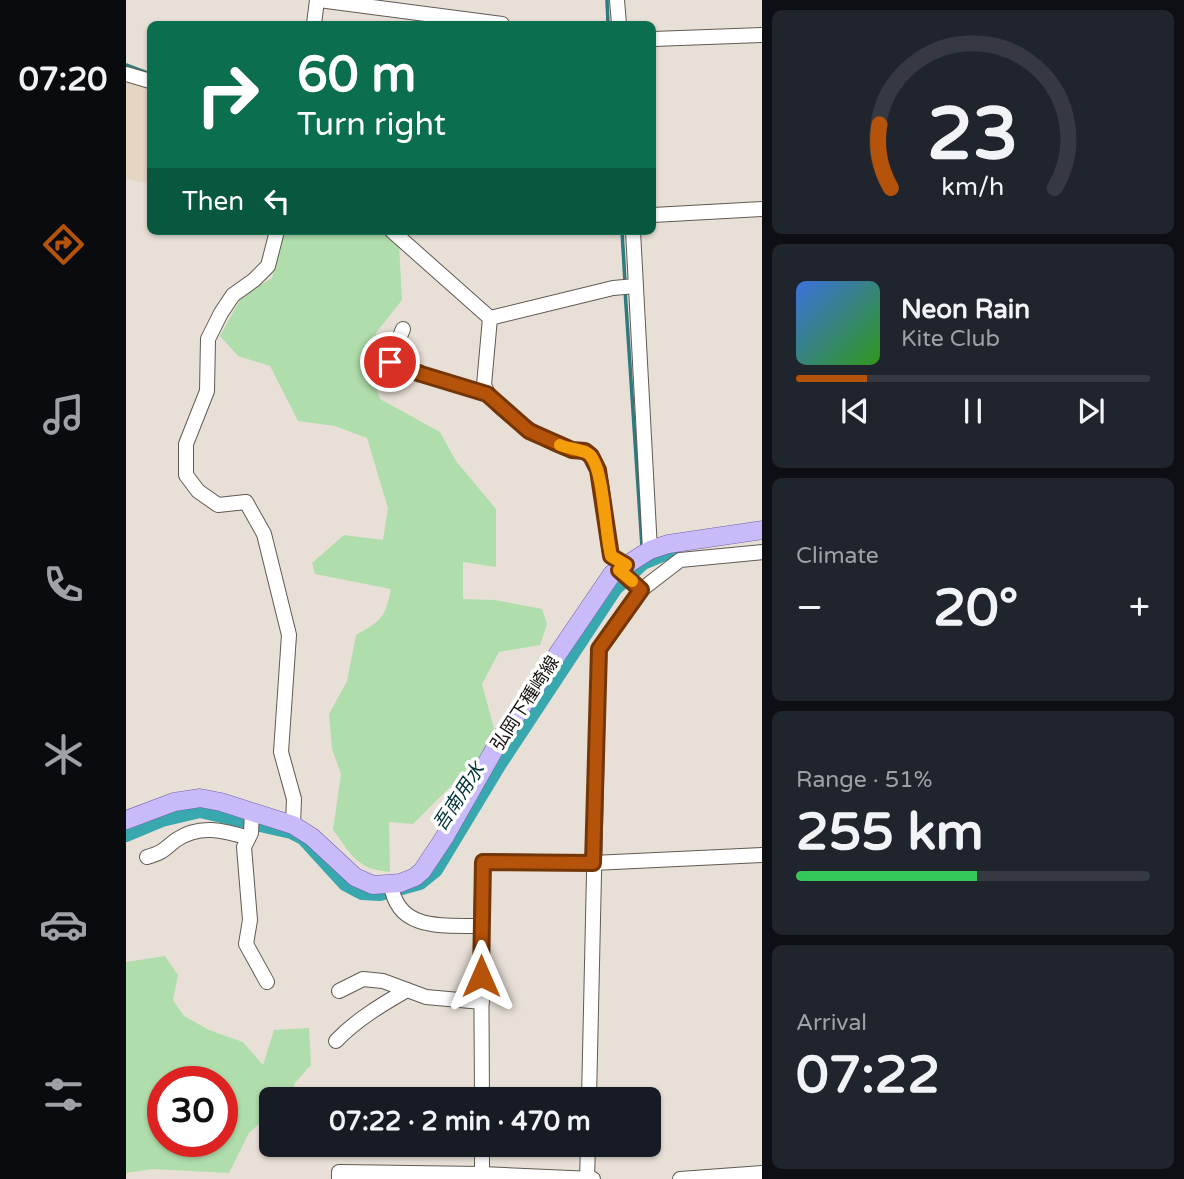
<!DOCTYPE html>
<html lang="en">
<head>
<meta charset="utf-8">
<style>
	body { margin:0; font-family:"Varela Round","Noto Sans JP",sans-serif; background:#20242c; color:#f1f3f6; height:100vh; display:flex; flex-direction:column; font-size:26px; white-space:nowrap }
	* { box-sizing:border-box; margin:0 }
	p { font-size:23px; color:#9ea1a6 }
	.icon { flex:none; width:38px; height:38px; fill:none; stroke:currentColor; stroke-width:2; stroke-linecap:round; stroke-linejoin:round }
	.map { position:relative; flex:1; overflow:hidden }
	.side { display:flex; flex-direction:column; gap:10px; padding:10px; background:#0d0f14; width:422px }
	.side>* { flex:none }
	.top-card { position:absolute; left:21px; top:21px; width:509px; height:214px; border-radius:10px; box-shadow:0 2px 5px #0004; background:#0b6e4f; color:#fff; overflow:hidden }
	.speed { position:absolute; left:21px; top:1066px; display:flex; gap:14px; font-size:35px; font-weight:700; text-align:center }
	.speed>* { display:grid; place-content:center; width:91px; height:91px; border-radius:50%; background:#171b24; box-shadow:0 2px 5px #0004; line-height:1 }
	.speed .limit { border:10px solid #d22; background:#fff; color:#111 }
	.pin { position:absolute; display:grid; place-items:center; width:60px; height:60px; color:#fff; margin:-30px; border:4px solid #fff; border-radius:50%; box-shadow:0 2px 7px #0007 }
	.me { position:absolute; width:77px; margin:-38px; rotate:0deg; stroke-linejoin:round; filter:drop-shadow(0 0 5px #0008) }
	.turn { display:flex; align-items:center; gap:24px; height:147px; padding:0 35px; font-size:32px }
	.turn .icon { width:91px; height:91px; stroke-width:2.5 }
	.turn b { display:block; font-size:49px; line-height:60px }
	.then { display:flex; align-items:center; height:66px; padding:0 35px; background:#0003; gap:14px; font-size:26px }
	.big { font-size:52px; font-weight:700; line-height:1.1 }
	.side .tile { flex:1; display:flex; flex-direction:column; justify-content:center; gap:10px; min-width:0; padding:0 24px; border-radius:10px; background:#20242c }
	.side .dial { align-items:center; gap:0 }
	.dial svg { height:182px; overflow:visible; fill:none; stroke:#363941; stroke-width:7; stroke-linecap:round; text-anchor:middle }
	.dial text { fill:#f1f3f6; stroke:none }
	.song { display:flex; align-items:center; gap:21px }
	.cover { width:84px; height:84px; border-radius:10px; background:linear-gradient(135deg,hsl(220 70% 55%),hsl(110 70% 35%)) }
	.played { height:7px; border-radius:4px; background:linear-gradient(90deg,#b45309 20%,#363941 20%) }
	.keys { display:flex; justify-content:space-around; direction:ltr }
	.heat { display:flex; justify-content:space-between; align-items:center; font-size:38px; direction:ltr }
	.charge { height:10px; border-radius:5px; background:linear-gradient(90deg,#34c759 51%,#363941 0) }
	.trip { position:absolute; left:133px; top:1087px; width:402px; height:70px; border-radius:10px; background:#171b24; box-shadow:0 2px 5px #0004; font-weight:700; line-height:70px; text-align:center }
	main { display:flex; flex:1; min-height:0 }
	.dock { display:flex; flex-direction:column; width:126px; justify-content:space-around; align-items:center; background:#090b0e; color:#9ea1a6 }
	.dock .icon { width:49px; height:49px }
	.dock .selected { color:#b45309 }
	.dock b { font-size:32px; color:#f1f3f6 }
	.map>svg:first-child { display:block }
	.education { fill:#e5d5c3 }
	.green { fill:#b0ddac; fill-rule:evenodd }
	.lines { fill:none; stroke-linecap:round; stroke-linejoin:round }
	.stream { stroke:#2e7a7e; stroke-width:3.5 }
	.canal { stroke:#39a7ae; stroke-width:14 }
	.minor-casing { stroke:#615a52; stroke-width:16 }
	.major-casing { stroke:#7261a5; stroke-width:19 }
	.minor { stroke:#fff; stroke-width:14 }
	.major { stroke:#c9bafa; stroke-width:18 }
	.route-casing { stroke:#753606; stroke-width:18 }
	.route { stroke:#b45309; stroke-width:12 }
	.slow { stroke:#f59e0b; stroke-width:12 }
	.labels { text-anchor:middle; dominant-baseline:central; stroke-width:7; stroke-linejoin:round; paint-order:stroke }
	.street-label { font-size:18px; fill:#14120e; stroke:#fff }
	.water-label { font-size:19px; font-style:italic; fill:#003235; stroke:#fff }
</style>
</head>
<body>
<main>
<nav class="dock">
<b>07:20</b>
<svg class="icon selected" aria-label="directions" viewBox="0 0 24 24"><path d="M12 3l9 9-9 9-9-9zM9 14v-3h6M13 9l2 2-2 2"/></svg>
<svg class="icon" aria-label="music" viewBox="0 0 24 24"><path d="M9 18V5l10-2v13"/><circle cx="6" cy="18" r="3"/><circle cx="16" cy="16" r="3"/></svg>
<svg class="icon" aria-label="phone" viewBox="0 0 24 24"><path d="M5 4h4l2 5-3 2q2 4 5 5l2-3 5 2v4C11 20 4 13 5 4z"/></svg>
<svg class="icon" aria-label="climate" viewBox="0 0 24 24"><path d="M12 3v18M4 7l16 10M4 17L20 7"/></svg>
<svg class="icon" aria-label="car" viewBox="0 0 24 24"><path d="M5 17H2v-5l4-1 3-4h7l3 4 3 1v5h-3M9 17h6M6 11h13"/><circle cx="7" cy="17" r="2"/><circle cx="17" cy="17" r="2"/></svg>
<svg class="icon" aria-label="filters" viewBox="0 0 24 24"><path d="M4 7h16M4 17h16"/><circle cx="9" cy="7" r="2"/><circle cx="15" cy="17" r="2"/></svg>
</nav>
<div class="map">
<svg width="637" height="1179" viewBox="0 0 637 1179">
	<rect width="100%" height="100%" fill="#e8e0d7"/>
	<!-- education -->
	<path class="education" d="M0 80 24 86V184L0 179Z"/>
	<!-- green -->
	<g class="green">
		<path d="M159 231H261L273 244 276 300 250 333 242 365 254 399 314 432 330 461 370 509V567L337 562V599L369 600 416 609 421 624 414 645 373 652 356 684 371 740 348 771 325 786 287 824 263 822 264 872C230 869 226 855 207 830L215 774 206 749 203 714 221 681 230 635C256 620 259 618 265 589L189 574 186 563 218 535 257 540 262 508 241 438 209 426 172 421 144 366 112 356 94 336 116 296 146 278Z"/>
		<path d="M39 956 52 975 47 1000 58 1016 83 1030 117 1042 137 1065 148 1030 183 1028 185 1065 168 1084 171 1099H145V1113L123 1133 103 1173 27 1169 0 1173V962ZM37 1082H96V1141H37Z"/>
	</g>
	<g class="lines">
		<!-- stream -->
		<g class="stream">
			<path d="M481 0 482 24"/>
			<path d="M0 65 24 74"/>
			<path d="M496 231 499 282"/>
			<path d="M499 290 516 547"/>
		</g>
		<!-- canal -->
		<path class="canal" d="M0 835 36 820 74 811 165 832 177 838 219 884 236 893 254 894 294 883 310 870 374 764 490 588 517 563 548 550"/>
		<!-- minor casing -->
		<g class="minor-casing">
			<g id="minor">
				<path d="M193 0 376 24"/>
				<path d="M491 0 493 24"/>
				<path d="M188 24 191 0"/>
				<path d="M527 39 637 35"/>
				<path d="M0 74 24 81"/>
				<path d="M527 215 637 209"/>
				<path d="M151 231 142 266 128 280 107 295 95 313 82 339 81 391 60 444V475L72 491 92 505 120 502 138 534 163 635 155 752 168 799 167 825"/>
				<path d="M266 231 364 318 358 385C366 409 421 444 446 450 454 452 460 450 466 457 479 474 478 532 485 556L500 565"/>
				<path d="M507 231 524 550"/>
				<path d="M364 318 487 288 510 286"/>
				<path d="M277 329 264 361 294 374 361 394"/>
				<path d="M493 570 515 590"/>
				<path d="M126 811 125 833 118 847 124 920 120 944 141 982"/>
				<path d="M21 857C38 852 37 850 50 840 73 824 98 830 122 838"/>
				<path d="M265 885C272 932 318 925 355 926"/>
				<path d="M213 991 237 979 257 981 300 997 356 1002"/>
				<path d="M210 1041C230 1020 255 1005 281 990"/>
				<path d="M356 1099 355 926 357 861 467 863 637 855"/>
				<path d="M463 1099 473 649 515 590 554 560 637 552"/>
				<path d="M356 1144V1174"/>
				<path d="M213 1179V1172L356 1174 467 1179"/>
				<path d="M461 1179 462 1144"/>
				<path d="M554 1179 637 1173"/>
			</g>
		</g>
		<!-- major casing -->
		<g class="major-casing">
			<path id="major" d="M0 820 48 802 74 798 95 802 167 825 186 837 229 877 247 885 274 883 289 877 296 871 318 838 376 736 486 574 524 550 542 544 637 530"/>
		</g>
		<!-- minor -->
		<use href="#minor" class="minor"/>
		<!-- major -->
		<use href="#major" class="major"/>
	</g>
	<g class="lines">
		<!-- route casing -->
		<g class="route-casing">
			<path id="route" d="M264 362 295 374 361 394 403 431 446 450 459 451 465 456 472 470 485 556 500 565 493 570 515 590 473 649 467 863 357 862 355 976"/>
		</g>
		<!-- route -->
		<use href="#route" class="route"/>
		<!-- slow -->
		<path class="slow" d="M434 445C442 449 458 449 464 455 478 470 479 533 485 556L500 565 493 570 506 581"/>
	</g>
	<g class="labels">
		<!-- street labels -->
		<g class="street-label">
			<text transform="translate(399 703) rotate(-57)">弘岡下種崎線</text>
		</g>
		<!-- water labels -->
		<g class="water-label">
			<text transform="translate(333 797) rotate(-57)">吾南用水</text>
		</g>
	</g>
</svg>
<div class="speed"><div class="limit">30</div></div>
<div class="pin" style="left:264px;top:362px;background:#d93025"><svg class="icon" aria-label="arrive" viewBox="0 0 24 24"><path d="M6 21V4h12l-3 4 3 4H6"/></svg></div>
<svg class="me" style="left:355px;top:976px" viewBox="-20 -20 40 40"><path d="M0-17L14 15 0 8-14 15z" fill="#b45309" stroke="#fff" stroke-width="4"/></svg>
<div class="trip">07:22 · 2 min · 470 m</div>
<div class="top-card">
<div class="turn"><svg class="icon" aria-label="right" viewBox="0 0 24 24"><path d="M7 20v-9h11M14 6l5 5-5 5"/></svg><div><b>60 m</b>Turn right</div></div>
<div class="then">Then<svg class="icon" aria-label="left" viewBox="0 0 24 24"><path d="M17 20v-9H6M10 6l-5 5 5 5"/></svg></div>
</div>
</div>
<section class="side">
<div class="tile dial"><svg viewBox="0 0 100 80">
<path d="M14 69A42 42 0 1 1 86 69"/>
<path d="M14 69A42 42 0 0 1 9 41" stroke="#b45309"/>
<text x="50" y="56" font-size="32" font-weight="700">23</text>
<text x="50" y="72" font-size="11">km/h</text>
</svg></div>
<div class="tile">
<div class="song"><i class="cover"></i><div><b>Neon Rain</b><p>Kite Club</p></div></div>
<div class="played"></div>
<div class="keys"><svg class="icon" aria-label="previous" viewBox="0 0 24 24"><path d="M18 5L8 12l10 7zM5 5v14"/></svg><svg class="icon" aria-label="pause" viewBox="0 0 24 24"><path d="M8 5v14M16 5v14"/></svg><svg class="icon" aria-label="next" viewBox="0 0 24 24"><path d="M6 5l10 7-10 7zM19 5v14"/></svg></div>
</div>
<div class="tile"><p>Climate</p>
<div class="heat"><a>−</a><b class="big">20°</b><a>+</a></div>
</div>
<div class="tile"><p>Range · 51%</p><b class="big">255 km</b><div class="charge"></div></div>
<div class="tile"><p>Arrival</p><b class="big">07:22</b></div>
</section>
</main>
</body>
</html>
